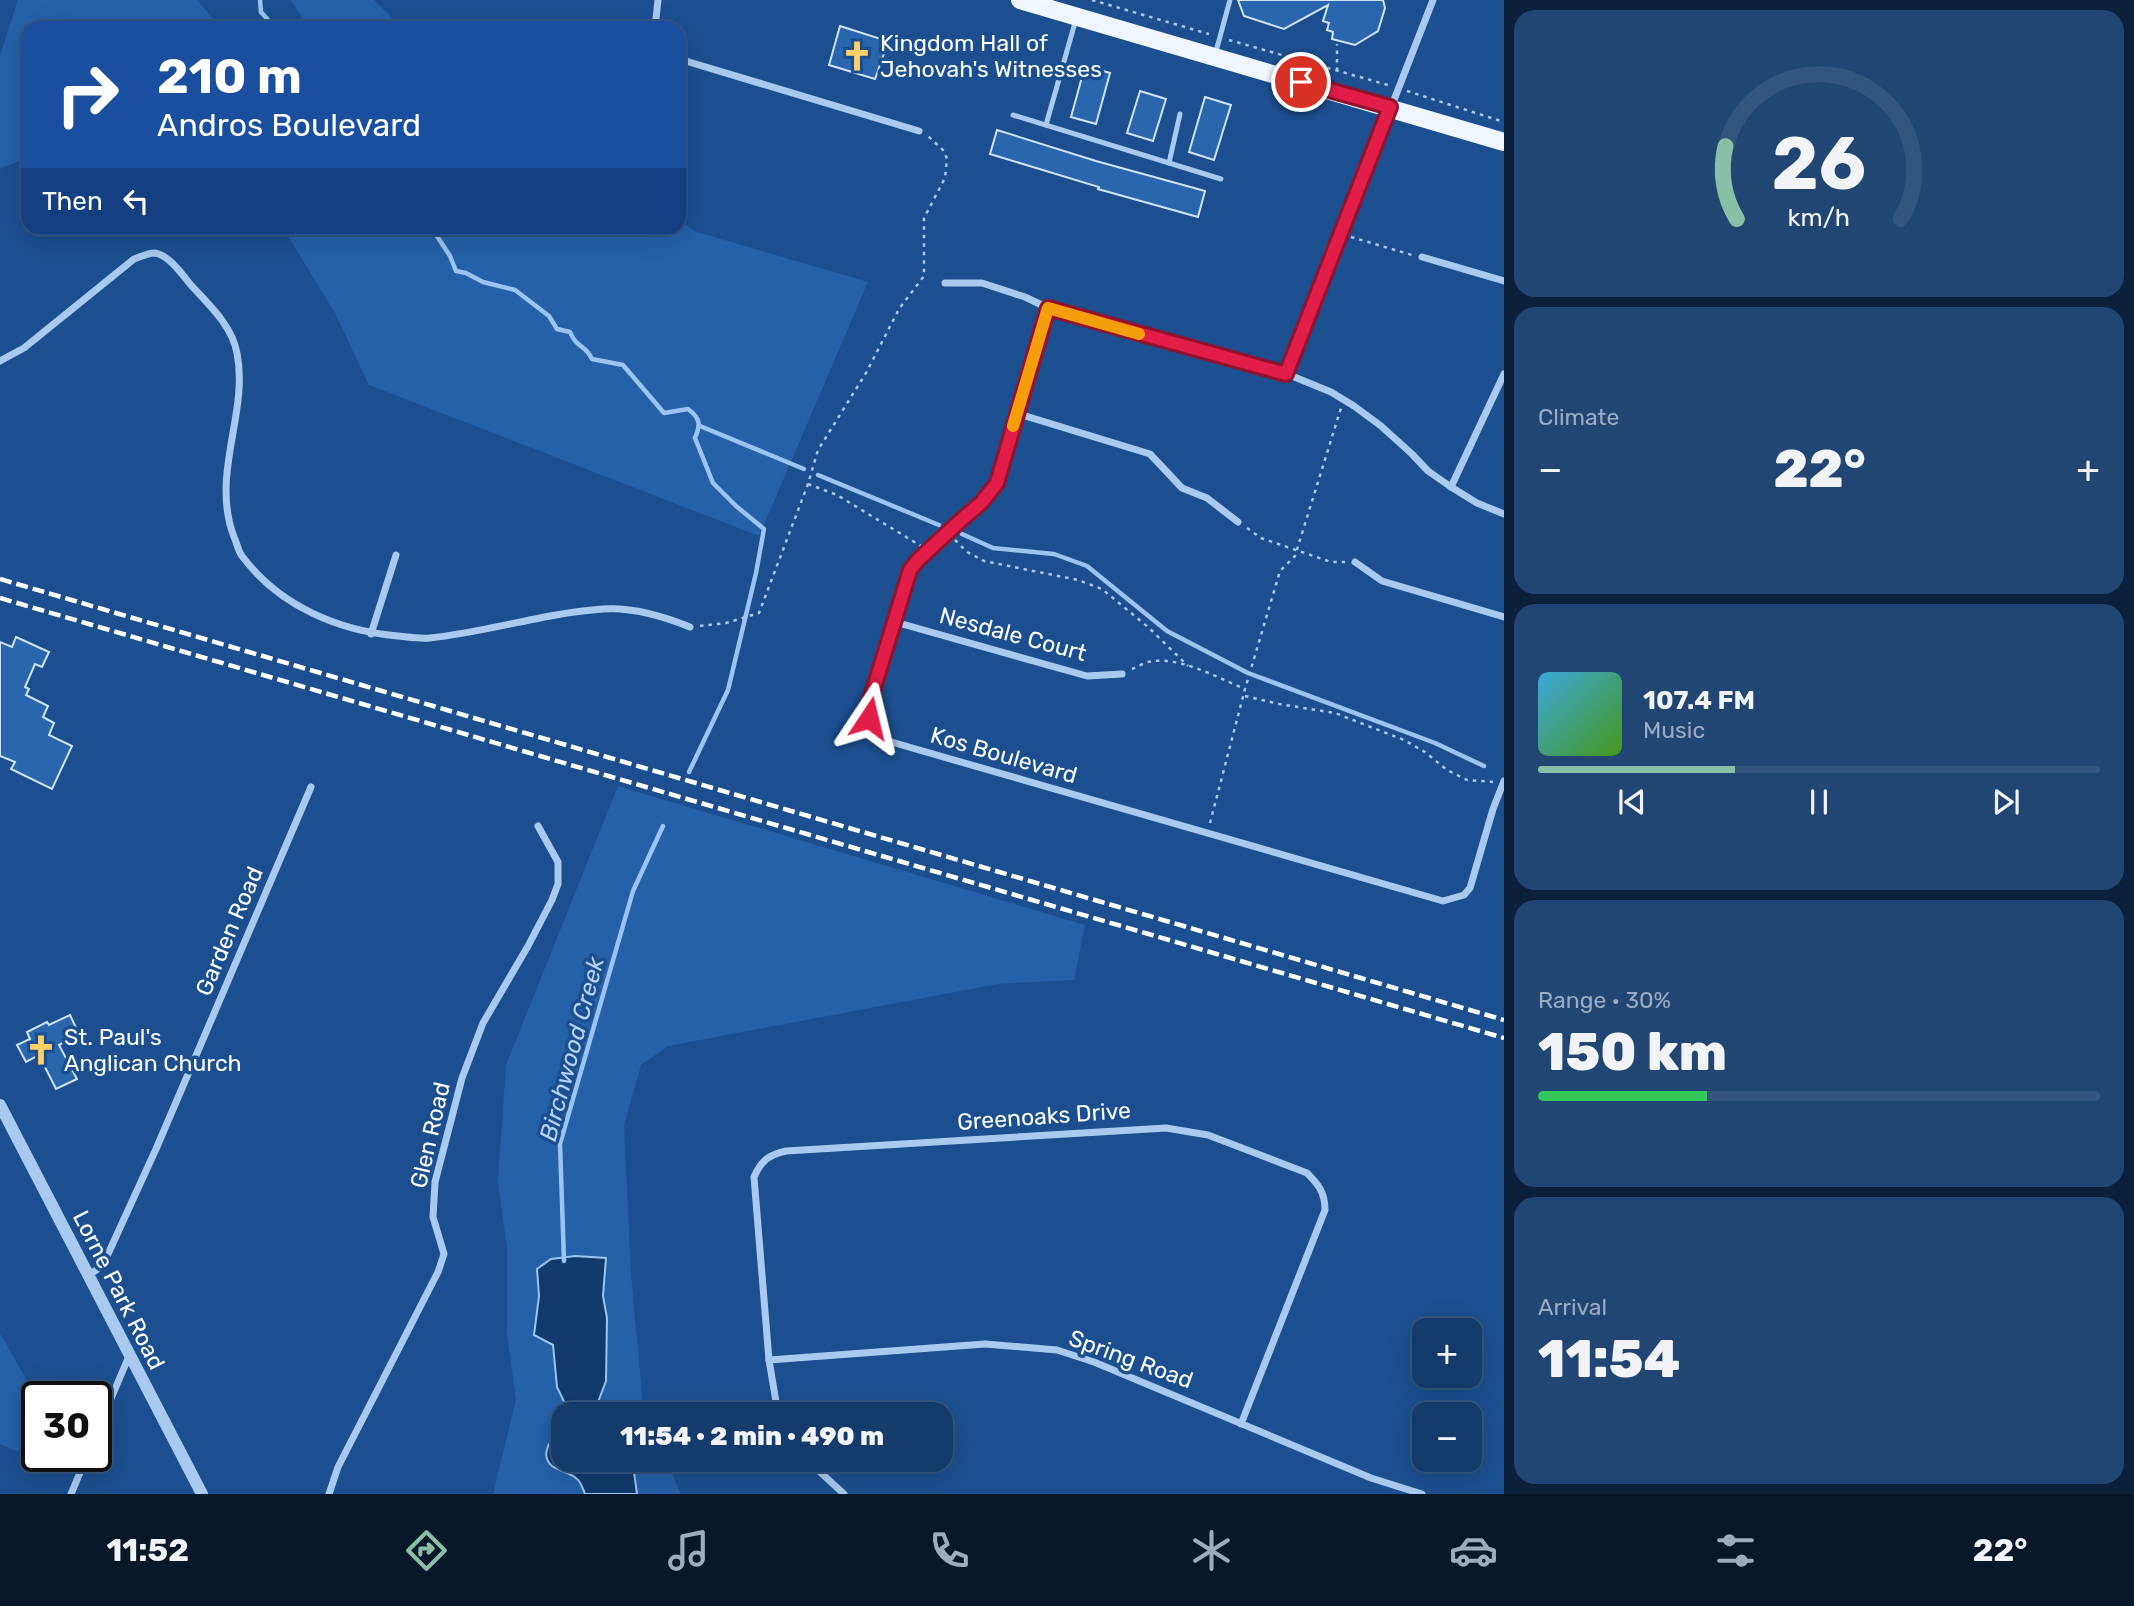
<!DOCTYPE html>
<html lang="en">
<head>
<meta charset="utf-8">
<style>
	body { margin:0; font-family:Rubik,sans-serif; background:#214673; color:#f1f3f6; height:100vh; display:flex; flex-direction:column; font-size:26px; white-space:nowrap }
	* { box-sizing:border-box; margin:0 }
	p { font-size:23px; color:#9dadc1 }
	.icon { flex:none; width:38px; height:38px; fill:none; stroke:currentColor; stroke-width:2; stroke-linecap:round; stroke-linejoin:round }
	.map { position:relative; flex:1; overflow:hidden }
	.panel { display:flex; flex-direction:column; gap:10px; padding:10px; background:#0b203b; width:630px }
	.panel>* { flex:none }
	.top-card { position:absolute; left:21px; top:21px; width:665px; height:214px; border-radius:21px; box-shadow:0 7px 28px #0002,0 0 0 2px #33557e; background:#1a4fa0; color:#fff; overflow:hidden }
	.controls { position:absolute; left:1412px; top:1318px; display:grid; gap:14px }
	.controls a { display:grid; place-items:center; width:70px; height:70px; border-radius:14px; background:#143b6b; box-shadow:0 7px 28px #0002,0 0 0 2px #33557e; font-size:35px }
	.speed { position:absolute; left:21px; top:1381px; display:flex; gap:14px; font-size:35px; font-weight:700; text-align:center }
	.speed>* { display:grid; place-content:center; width:91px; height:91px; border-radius:50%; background:#143b6b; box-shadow:0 7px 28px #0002,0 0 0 2px #33557e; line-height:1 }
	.speed .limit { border:4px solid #111; border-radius:10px; background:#fff; color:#111 }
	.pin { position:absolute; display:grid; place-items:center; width:60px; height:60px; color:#fff; margin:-30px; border:4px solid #fff; border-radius:50%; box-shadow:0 2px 7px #0007 }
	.me { position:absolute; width:77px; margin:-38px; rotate:10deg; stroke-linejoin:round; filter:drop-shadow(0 0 5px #0008) }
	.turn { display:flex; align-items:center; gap:24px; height:147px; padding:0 21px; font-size:32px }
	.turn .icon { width:91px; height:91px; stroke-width:2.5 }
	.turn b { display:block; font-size:49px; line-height:60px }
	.then { display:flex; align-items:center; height:66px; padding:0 21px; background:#0003; gap:14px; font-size:26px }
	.big { font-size:52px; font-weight:800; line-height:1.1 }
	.panel .tile { flex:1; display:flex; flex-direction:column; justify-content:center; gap:10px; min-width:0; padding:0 24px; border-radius:21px; background:#214673 }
	.panel .dial { align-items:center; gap:0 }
	.dial svg { height:182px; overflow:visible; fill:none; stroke:#33557e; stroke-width:7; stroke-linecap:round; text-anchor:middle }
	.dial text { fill:#f1f3f6; stroke:none }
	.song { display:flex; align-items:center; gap:21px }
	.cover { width:84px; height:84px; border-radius:10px; background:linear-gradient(135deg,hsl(200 70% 55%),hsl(100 70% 35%)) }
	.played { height:7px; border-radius:4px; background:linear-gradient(90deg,#8abfa5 35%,#33557e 35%) }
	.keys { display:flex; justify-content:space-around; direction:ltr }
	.heat { display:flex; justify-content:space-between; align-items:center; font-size:38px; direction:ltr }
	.charge { height:10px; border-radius:5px; background:linear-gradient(90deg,#34c759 30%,#33557e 0) }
	.trip { position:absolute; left:551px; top:1402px; width:402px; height:70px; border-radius:21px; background:#143b6b; box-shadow:0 7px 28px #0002,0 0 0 2px #33557e; font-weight:800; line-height:70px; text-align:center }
	.tabs { display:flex; height:112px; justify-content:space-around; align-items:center; background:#08182b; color:#9dadc1 }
	.tabs .icon { width:49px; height:49px }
	.tabs .active { color:#8abfa5 }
	.tabs b { font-size:32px; color:#f1f3f6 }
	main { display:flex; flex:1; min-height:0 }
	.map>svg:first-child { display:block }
	.green { fill:#2461a8 }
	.water { fill:#123a6d; stroke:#9cc4f0; stroke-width:2 }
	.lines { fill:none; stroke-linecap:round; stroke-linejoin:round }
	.stream { stroke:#9cc4f0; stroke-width:4.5 }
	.building { fill:#2a66ad; stroke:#cfe3fa; stroke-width:2 }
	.path { stroke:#a9c9ee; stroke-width:2.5; stroke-dasharray:3.5 5; stroke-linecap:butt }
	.service { stroke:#a9c9ee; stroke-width:5 }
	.minor { stroke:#a9c9ee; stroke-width:7 }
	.tertiary { stroke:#a9c9ee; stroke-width:12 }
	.primary { stroke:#f0f6ff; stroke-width:18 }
	.rail { stroke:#fff; stroke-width:4.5; stroke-dasharray:12 5; stroke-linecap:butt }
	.route-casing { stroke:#92132f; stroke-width:18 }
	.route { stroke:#e11d48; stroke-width:12 }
	.slow { stroke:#f59e0b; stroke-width:12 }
	.labels { text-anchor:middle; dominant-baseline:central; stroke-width:7; stroke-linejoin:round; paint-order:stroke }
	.poi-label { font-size:23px; fill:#fff; stroke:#1b4f8f; text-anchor:start }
	.street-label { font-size:23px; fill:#fff; stroke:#1b4f8f }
	.water-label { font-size:24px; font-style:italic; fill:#b5d3f5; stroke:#1b4f8f }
</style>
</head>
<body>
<main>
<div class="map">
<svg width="1504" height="1494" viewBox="0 0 1504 1494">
	<rect width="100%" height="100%" fill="#1b4f8f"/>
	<!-- green -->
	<g class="green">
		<path d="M18 0H197L221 28H28V157L0 169V55Z"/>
		<path d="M291 0H374L402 28H308Z"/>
		<path d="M679 221 697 232 868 282 759 536 369 385 335 313 283 228H679Z"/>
		<path d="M618 786 1085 925 1074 980 998 984 668 1046 641 1065 624 1125 631 1275 643 1404 647 1414H564V1460H666L681 1494H493L516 1400 507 1334V1248L498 1182 506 1065Z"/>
		<path d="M0 1333 37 1398V1456H59L55 1467 0 1444Z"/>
	</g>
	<!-- water -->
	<g class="water">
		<path d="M575 1256 606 1258 603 1296 607 1318 606 1381 598 1402 581 1408 568 1410 557 1387 553 1345 534 1335 539 1296 537 1269 551 1259Z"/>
		<path d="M563 1428 564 1460H627L634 1472 637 1494H585C583 1489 581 1482 577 1479 570 1472 559 1471 552 1466 538 1454 553 1435 563 1428Z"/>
	</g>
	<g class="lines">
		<!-- stream -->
		<g class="stream">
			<path d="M260 0 261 12 269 21 309 26 311 28"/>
			<path d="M435 228V233L450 256 456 271 466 273 483 282 515 290 549 316 557 329 570 332C577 349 585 344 592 359L623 365 664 413 688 409C700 418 701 424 695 438L713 483 736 506 764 529 756 573 728 690 689 772"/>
			<path d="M700 426 804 469"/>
			<path d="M818 475 939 525"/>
			<path d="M962 534 993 548 1054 554 1087 566 1167 631 1248 673 1435 743 1484 766"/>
			<path d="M564 1261 560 1144 633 891 663 826"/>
		</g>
	</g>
	<!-- building -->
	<g class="building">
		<path d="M1238 0H1383L1385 8 1378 31 1355 45 1332 39 1333 32 1327 30 1329 23 1323 21 1328 5 1284 29 1244 16Z"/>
		<path d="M840 26 884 40 886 48 875 79 829 65Z"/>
		<path d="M1085 66 1110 73 1096 124 1071 117Z"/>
		<path d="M1140 91 1166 99 1153 141 1127 133Z"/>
		<path d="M1205 97 1231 105 1214 160 1189 152Z"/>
		<path d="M997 130 1096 161 1205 191 1198 217 1098 189 1099 187 990 154Z"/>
		<path d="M16 637 49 652 42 667 35 664 25 687 29 689 26 695 48 706 43 717 54 723 49 735 72 746 52 789 11 769 15 762 0 756V642L12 647Z"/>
		<path d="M70 1015 79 1034 59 1045 77 1079 56 1089 39 1055 26 1062 17 1045 30 1039 27 1032 47 1022 49 1025Z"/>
	</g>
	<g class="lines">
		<!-- path -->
		<g class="path">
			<path d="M1092 0 1209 34"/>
			<path d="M1229 40 1388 85"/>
			<path d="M1337 71V44"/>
			<path d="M1407 91 1504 122"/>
			<path d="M1351 237 1412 255"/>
			<path d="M808 484 837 495 921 546"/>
			<path d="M1247 528 1261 538 1331 562H1345"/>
			<path d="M955 540 967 552 984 561 1078 580 1102 589 1148 627 1188 666"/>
			<path d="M700 626 726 623 759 613 808 484 818 450 866 373 899 309 924 276V218L945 178 947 159 944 151 928 136"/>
			<path d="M1132 669C1137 667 1143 663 1148 662 1178 655 1218 678 1245 689"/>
			<path d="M1245 696 1279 704 1335 713 1404 740 1425 752 1447 770 1467 780 1493 782"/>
			<path d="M1210 823 1245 689 1280 571 1295 556 1341 408"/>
		</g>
		<!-- service -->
		<g class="service">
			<path d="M1215 55 1230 0"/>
			<path d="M1013 115 1221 179"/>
			<path d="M1046 125 1076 19"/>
			<path d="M1169 163 1180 114"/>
		</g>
		<!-- minor -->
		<g class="minor">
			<path d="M655 28 658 0"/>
			<path d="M679 59 919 131"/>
			<path d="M1422 257 1504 281"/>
			<path d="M945 283H982L1025 297 1048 308 1287 374 1331 392 1354 406 1381 426 1412 454 1428 471 1451 487 1477 503 1504 514"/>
			<path d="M1048 308 997 483 981 503 972 509 947 533 910 570 869 704C869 722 874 729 888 741L1443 901 1464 895 1470 888 1493 809 1504 781"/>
			<path d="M0 361 24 348 134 259C140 257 148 253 154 253 168 254 182 274 190 284 208 304 232 325 237 353 249 414 210 474 234 537 237 543 238 551 242 556 279 606 339 631 398 636 408 637 419 639 430 638 488 632 544 613 603 609 632 607 663 616 690 627"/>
			<path d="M1287 374 1433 0"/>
			<path d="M1016 413 1150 454 1182 488 1207 498 1238 522"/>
			<path d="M1451 487 1504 374"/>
			<path d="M1355 562 1382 581 1504 617"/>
			<path d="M895 622 1087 676 1122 674"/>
			<path d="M371 634 396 555"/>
			<path d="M88 1276 103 1265 156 1149 311 787"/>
			<path d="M769 1360 985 1344 1057 1350 1094 1362 1371 1478 1422 1494"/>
			<path d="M778 1414 769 1360 754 1177C761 1161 768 1155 786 1151L1166 1128 1208 1135 1307 1173C1319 1185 1325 1193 1325 1210L1241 1424"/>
			<path d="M96 1434 129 1356"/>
			<path d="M807 1460 844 1494"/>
			<path d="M71 1494 87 1456"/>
			<path d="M329 1494 338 1467 438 1272 444 1254 433 1217 435 1182 462 1078 483 1023 528 946 552 900 558 884V862L538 826"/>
		</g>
		<!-- tertiary -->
		<path class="tertiary" d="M0 1105 202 1494"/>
		<!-- primary -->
		<path class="primary" d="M1020 0 1504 142"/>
		<!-- rail -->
		<g class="rail">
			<path d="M0 579 1504 1020"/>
			<path d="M0 598 1504 1038"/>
		</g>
	</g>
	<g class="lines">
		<!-- route casing -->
		<g class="route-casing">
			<path id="route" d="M869 718V704L910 570 918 560 960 521 981 503 997 483 1048 308 1286 374 1390 107 1301 82"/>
		</g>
		<!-- route -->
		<use href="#route" class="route"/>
		<!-- slow -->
		<path class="slow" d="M1013 426 1048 308 1139 334"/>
	</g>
	<!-- icons -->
	<defs>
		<g id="church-bare" transform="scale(2.415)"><path d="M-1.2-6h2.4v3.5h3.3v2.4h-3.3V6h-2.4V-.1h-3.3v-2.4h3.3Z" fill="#ffd166" stroke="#1b4f8f" stroke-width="2.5" paint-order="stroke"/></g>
	</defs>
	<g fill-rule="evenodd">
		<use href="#church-bare" x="857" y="56"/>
		<use href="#church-bare" x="41" y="1050"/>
	</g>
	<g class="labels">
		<!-- poi labels -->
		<g class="poi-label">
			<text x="880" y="43">Kingdom Hall of<tspan x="880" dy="26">Jehovah's Witnesses</tspan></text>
			<text x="64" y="1037">St. Paul's<tspan x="64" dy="26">Anglican Church</tspan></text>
		</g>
		<!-- street labels -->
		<g class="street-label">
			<text transform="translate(1013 634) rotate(15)">Nesdale Court</text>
			<text transform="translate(1004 755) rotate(16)">Kos Boulevard</text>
			<text transform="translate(229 931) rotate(-67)">Garden Road</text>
			<text transform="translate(1044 1116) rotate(-4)">Greenoaks Drive</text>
			<text transform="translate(430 1135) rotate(-77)">Glen Road</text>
			<text transform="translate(119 1290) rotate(63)">Lorne Park Road</text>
			<text transform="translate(1131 1359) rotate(20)">Spring Road</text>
		</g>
		<!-- water labels -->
		<g class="water-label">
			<text transform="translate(572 1049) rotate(-75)">Birchwood Creek</text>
		</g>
	</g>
</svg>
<div class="controls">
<a>+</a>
<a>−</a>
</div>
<div class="speed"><div class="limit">30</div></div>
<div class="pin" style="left:1301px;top:82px;background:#d93025"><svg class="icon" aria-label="arrive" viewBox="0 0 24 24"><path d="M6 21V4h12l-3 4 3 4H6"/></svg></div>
<svg class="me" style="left:869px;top:718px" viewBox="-20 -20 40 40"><path d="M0-17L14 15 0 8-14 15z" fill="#e11d48" stroke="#fff" stroke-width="4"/></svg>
<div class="trip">11:54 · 2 min · 490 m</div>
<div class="top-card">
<div class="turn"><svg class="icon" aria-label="right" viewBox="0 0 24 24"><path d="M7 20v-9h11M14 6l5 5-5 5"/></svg><div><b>210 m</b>Andros Boulevard</div></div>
<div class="then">Then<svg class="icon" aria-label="left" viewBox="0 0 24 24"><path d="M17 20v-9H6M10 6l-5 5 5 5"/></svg></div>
</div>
</div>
<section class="panel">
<div class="tile dial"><svg viewBox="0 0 100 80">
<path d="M14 69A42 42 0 1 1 86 69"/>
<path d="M14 69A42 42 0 0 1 9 37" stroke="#8abfa5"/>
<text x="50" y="56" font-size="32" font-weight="700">26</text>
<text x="50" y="72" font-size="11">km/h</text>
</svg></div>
<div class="tile"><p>Climate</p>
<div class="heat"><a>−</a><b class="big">22°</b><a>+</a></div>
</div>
<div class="tile">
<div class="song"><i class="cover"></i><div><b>107.4 FM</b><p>Music</p></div></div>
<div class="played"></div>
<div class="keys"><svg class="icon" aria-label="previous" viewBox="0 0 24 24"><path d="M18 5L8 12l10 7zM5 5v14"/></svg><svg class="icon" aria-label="pause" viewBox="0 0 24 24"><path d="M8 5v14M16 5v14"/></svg><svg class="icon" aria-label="next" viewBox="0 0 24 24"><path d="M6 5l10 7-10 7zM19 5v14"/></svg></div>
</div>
<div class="tile"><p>Range · 30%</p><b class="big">150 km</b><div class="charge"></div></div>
<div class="tile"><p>Arrival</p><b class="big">11:54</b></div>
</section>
</main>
<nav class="tabs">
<b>11:52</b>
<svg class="icon active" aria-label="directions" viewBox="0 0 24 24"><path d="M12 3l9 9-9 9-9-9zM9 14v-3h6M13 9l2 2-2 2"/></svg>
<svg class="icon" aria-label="music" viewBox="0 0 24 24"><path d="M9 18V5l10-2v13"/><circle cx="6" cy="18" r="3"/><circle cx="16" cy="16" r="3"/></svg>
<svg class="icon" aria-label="phone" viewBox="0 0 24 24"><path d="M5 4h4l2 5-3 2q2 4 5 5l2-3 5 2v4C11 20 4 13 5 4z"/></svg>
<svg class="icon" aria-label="climate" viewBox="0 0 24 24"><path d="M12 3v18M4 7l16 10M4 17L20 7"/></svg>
<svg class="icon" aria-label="car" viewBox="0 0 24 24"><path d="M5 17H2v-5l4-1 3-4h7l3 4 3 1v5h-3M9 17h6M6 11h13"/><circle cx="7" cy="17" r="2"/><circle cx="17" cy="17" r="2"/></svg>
<svg class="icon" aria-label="filters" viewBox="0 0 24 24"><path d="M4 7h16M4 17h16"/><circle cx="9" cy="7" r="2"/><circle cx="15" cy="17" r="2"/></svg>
<b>22°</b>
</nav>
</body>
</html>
